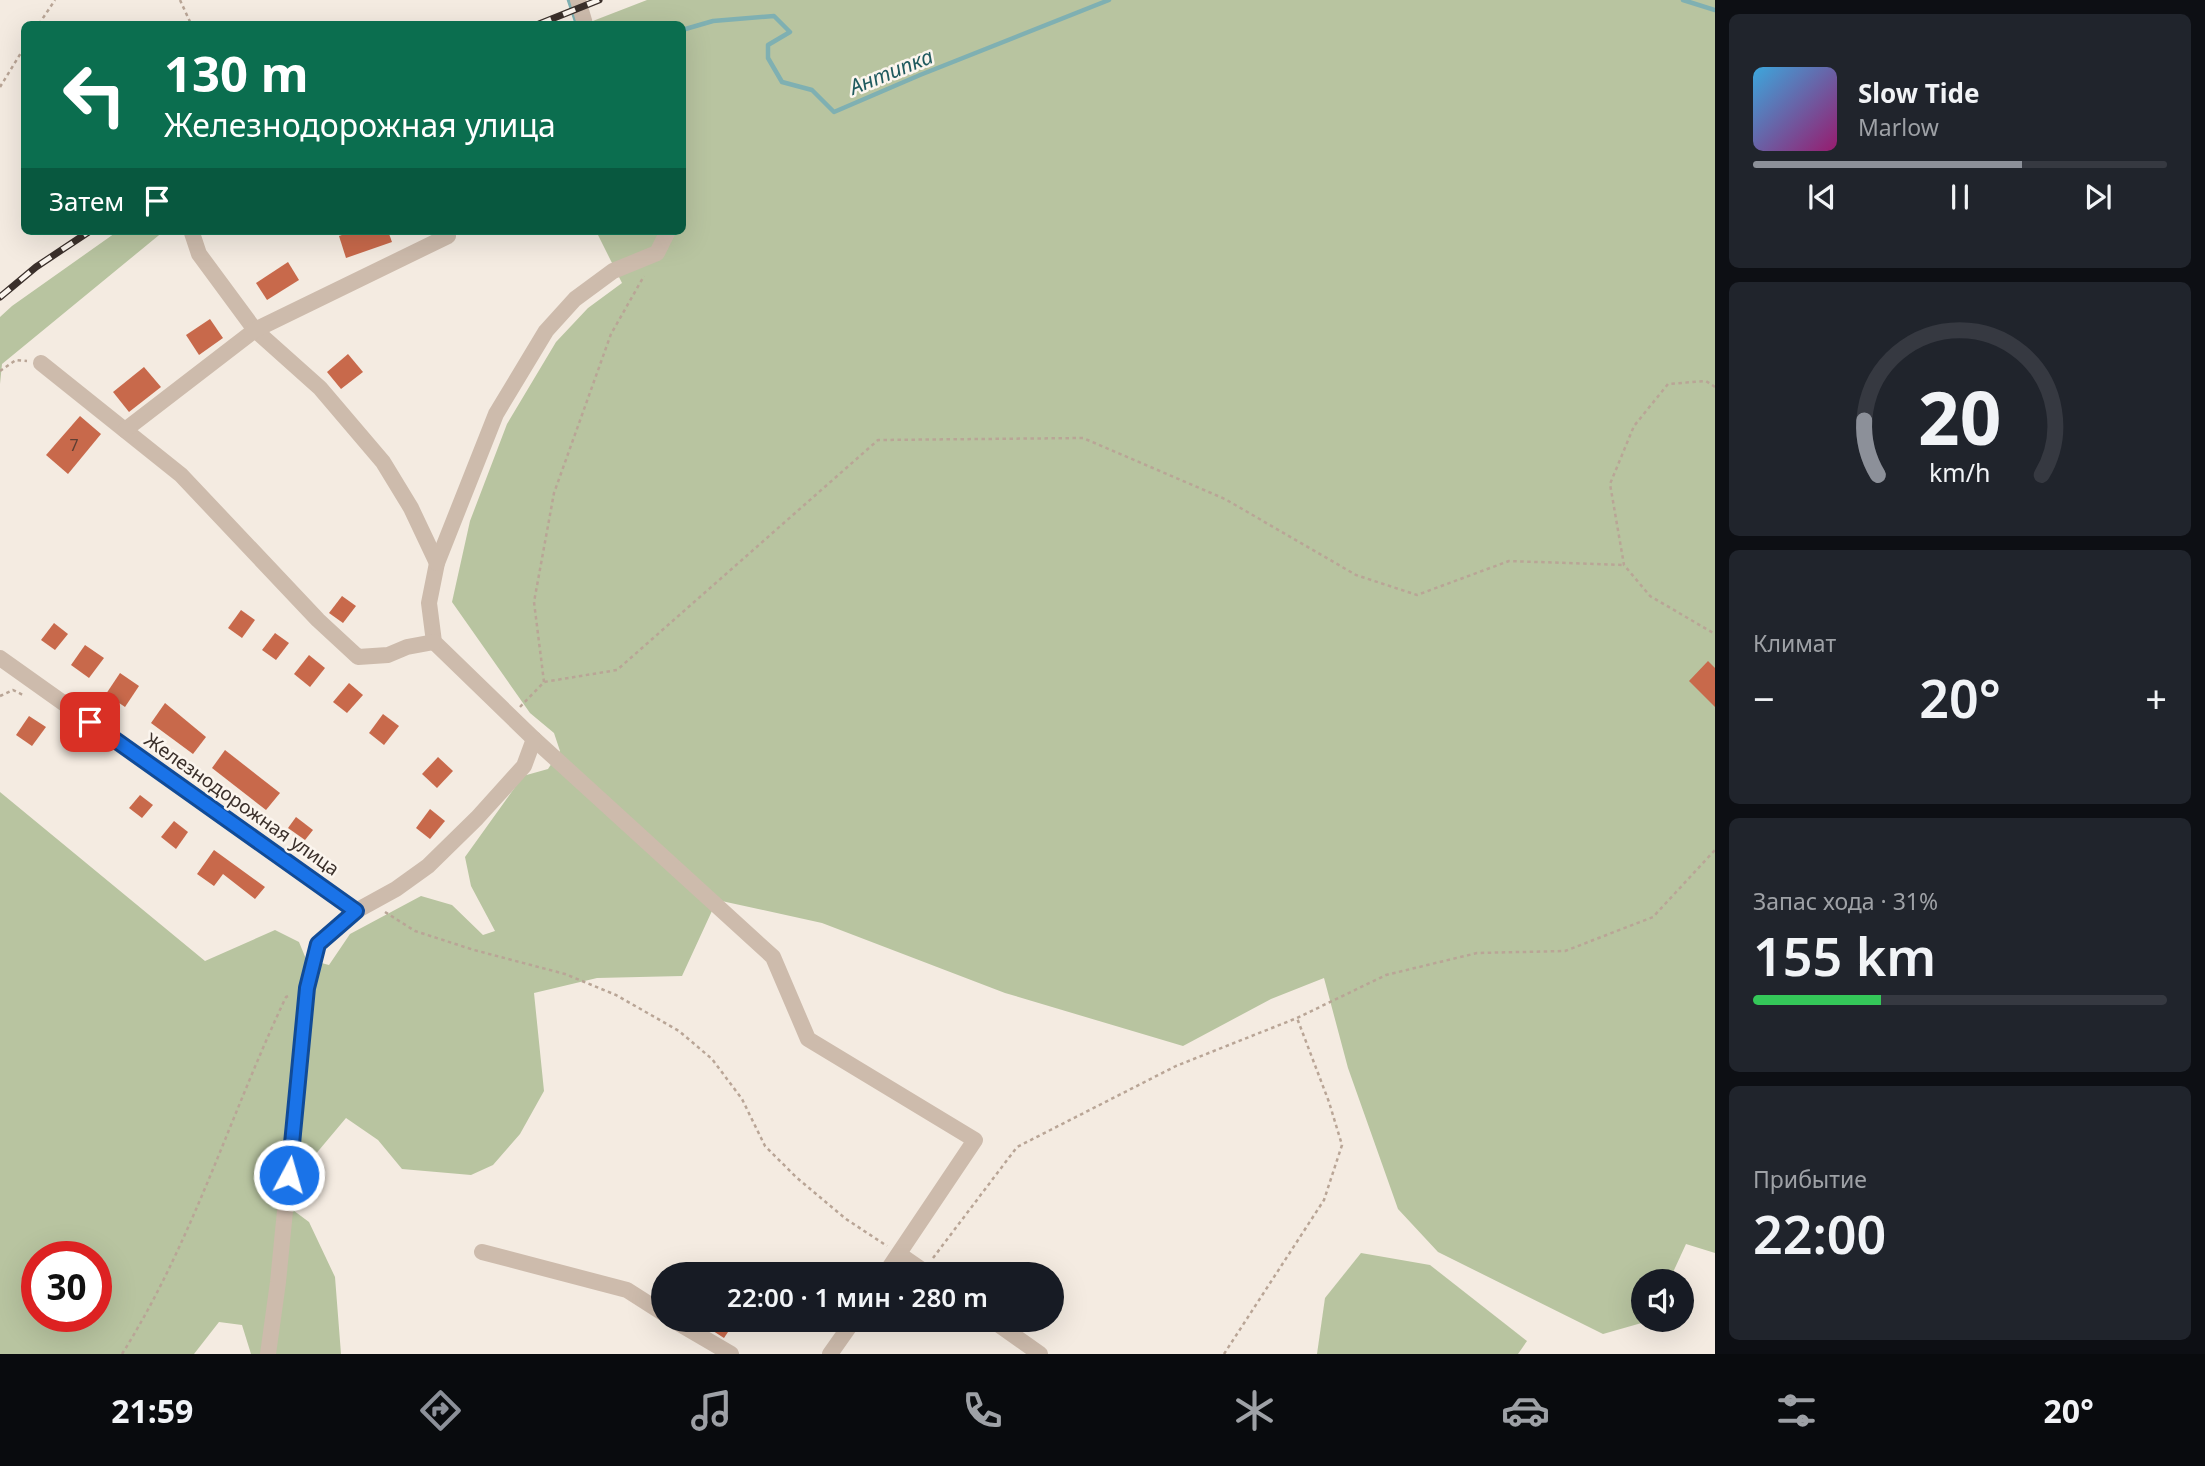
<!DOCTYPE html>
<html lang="ru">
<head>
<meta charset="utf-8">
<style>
	body { margin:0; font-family:"Noto Sans",sans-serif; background:#20242c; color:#f1f3f6; height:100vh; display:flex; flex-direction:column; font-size:26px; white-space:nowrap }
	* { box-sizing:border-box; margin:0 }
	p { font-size:23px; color:#9ea1a6 }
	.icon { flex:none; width:38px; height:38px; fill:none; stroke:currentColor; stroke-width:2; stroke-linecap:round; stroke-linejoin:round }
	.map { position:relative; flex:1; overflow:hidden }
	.panel { display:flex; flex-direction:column; gap:14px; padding:14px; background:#0d0f14; width:490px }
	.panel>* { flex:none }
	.banner { position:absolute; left:21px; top:21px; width:665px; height:214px; border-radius:10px; box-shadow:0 7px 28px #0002; background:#0b6e4f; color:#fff; overflow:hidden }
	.buttons { position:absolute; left:1631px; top:1269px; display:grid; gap:14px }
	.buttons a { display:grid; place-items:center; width:63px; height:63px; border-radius:50%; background:#171b24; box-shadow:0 7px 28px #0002; font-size:35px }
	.speed { position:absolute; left:21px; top:1241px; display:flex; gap:14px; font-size:35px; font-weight:700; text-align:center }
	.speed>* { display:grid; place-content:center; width:91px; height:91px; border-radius:50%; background:#171b24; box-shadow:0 7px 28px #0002; line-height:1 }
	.speed .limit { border:10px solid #d22; background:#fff; color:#111 }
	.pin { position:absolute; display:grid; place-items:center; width:60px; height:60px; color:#fff; margin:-30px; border-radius:14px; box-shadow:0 4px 10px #0006 }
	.me { position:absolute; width:77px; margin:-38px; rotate:6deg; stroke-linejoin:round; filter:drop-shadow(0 0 5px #0008) }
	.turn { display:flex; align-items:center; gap:24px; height:147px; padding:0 28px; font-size:32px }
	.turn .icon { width:91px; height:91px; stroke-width:2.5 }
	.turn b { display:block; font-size:49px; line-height:60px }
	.then { display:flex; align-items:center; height:66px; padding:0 28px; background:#0003; gap:14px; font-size:26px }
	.big { font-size:52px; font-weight:600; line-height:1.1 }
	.panel .tile { flex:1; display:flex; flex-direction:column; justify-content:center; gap:10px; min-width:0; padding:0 24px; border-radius:10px; background:#20242c }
	.panel .dial { align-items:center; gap:0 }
	.dial svg { height:182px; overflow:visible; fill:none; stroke:#363941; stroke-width:7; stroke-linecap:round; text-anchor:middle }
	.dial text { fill:#f1f3f6; stroke:none }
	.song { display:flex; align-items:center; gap:21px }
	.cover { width:84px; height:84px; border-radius:10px; background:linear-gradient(135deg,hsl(200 70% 55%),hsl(320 70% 35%)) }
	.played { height:7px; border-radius:4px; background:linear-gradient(90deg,#8c9099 65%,#363941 65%) }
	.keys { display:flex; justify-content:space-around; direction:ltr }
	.heat { display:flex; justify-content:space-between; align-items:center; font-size:38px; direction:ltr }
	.charge { height:10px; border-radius:5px; background:linear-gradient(90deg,#34c759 31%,#363941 0) }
	.trip { position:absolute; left:651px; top:1262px; width:413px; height:70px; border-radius:35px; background:#171b24; box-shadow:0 7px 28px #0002; font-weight:600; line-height:70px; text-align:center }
	.tabs { display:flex; height:112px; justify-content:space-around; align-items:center; background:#090b0e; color:#9ea1a6 }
	.tabs .icon { width:49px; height:49px }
	.tabs .current { color:#8c9099 }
	.tabs b { font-size:32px; color:#f1f3f6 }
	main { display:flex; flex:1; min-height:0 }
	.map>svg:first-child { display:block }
	.green { fill:#b8c4a0; fill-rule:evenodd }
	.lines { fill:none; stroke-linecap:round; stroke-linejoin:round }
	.stream { stroke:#7fb0b2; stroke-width:4.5 }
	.building { fill:#c8694b }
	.path { stroke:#b9a596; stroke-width:2.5; stroke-dasharray:3.5 3.5; stroke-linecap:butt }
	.minor { stroke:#cdbbac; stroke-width:16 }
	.rail-casing { stroke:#3b302b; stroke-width:7 }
	.rail { stroke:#fbf5ee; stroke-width:4.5; stroke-dasharray:13; stroke-linecap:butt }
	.route-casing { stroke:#114b97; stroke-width:18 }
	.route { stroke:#1a73e8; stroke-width:12 }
	.labels { text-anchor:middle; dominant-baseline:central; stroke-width:5; stroke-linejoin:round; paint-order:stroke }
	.number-label { font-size:16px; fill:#5e3e33 }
	.street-label { font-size:19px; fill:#3b302b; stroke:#fbf5ee }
	.water-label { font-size:21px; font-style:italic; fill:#1f5a5e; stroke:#fbf5ee }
</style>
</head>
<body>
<main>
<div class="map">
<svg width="1715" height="1354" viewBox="0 0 1715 1354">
	<rect width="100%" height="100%" fill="#f4ebe1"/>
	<!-- green -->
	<g class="green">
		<path d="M647 0H1715V1253L1686 1244 1669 1281H1643V1320H1652L1603 1334 1438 1252 1398 1209 1348 1068 1324 978 1271 999 1183 1046 1005 993 822 923 717 900 682 976 597 978 534 993 544 1091 520 1134 493 1165 471 1175 402 1169 378 1140 346 1118 309 1162 276 1153 270 1193 309 1222 335 1277 341 1354H251L242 1325 219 1322 194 1354H0V792L205 961 275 930 299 942 306 959 329 965 350 934 421 896 452 905 483 935 495 931 471 886 465 857 523 776 548 769 560 751 554 733 530 713 452 602 470 521 507 424 556 342 588 308 622 283 596 231H682V24H585ZM37 1256H96V1316H37Z"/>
		<path d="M118 231H164L2 364 0 384V317L12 306Z"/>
		<path d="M1361 1253 1430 1265 1527 1341 1518 1354H1317L1325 1298Z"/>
	</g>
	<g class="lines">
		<!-- stream -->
		<g class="stream">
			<path d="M569 0 577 24"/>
			<path d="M1683 0 1715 10"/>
			<path d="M682 30 713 21 774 16 790 32 768 45V58L782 82 812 90 834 112 920 75 1109 0"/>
		</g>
	</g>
	<!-- building -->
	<g class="building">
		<path d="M353 231H388L392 242 346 258 339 236Z"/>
		<path d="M288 262 299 280 267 300 256 283Z"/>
		<path d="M210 319 223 338 199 355 186 335Z"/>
		<path d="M348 354 363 372 341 389 327 372Z"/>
		<path d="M144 367 161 387 129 412 113 392Z"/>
		<path d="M80 416 101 434 68 474 46 455Z"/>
		<path d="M342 596 356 606 343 623 329 613Z"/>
		<path d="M241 610 255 620 242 638 228 628Z"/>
		<path d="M54 623 68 634 55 650 41 640Z"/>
		<path d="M275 633 289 643 276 660 262 650Z"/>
		<path d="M85 645 104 658 89 678 71 665Z"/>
		<path d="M309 655 325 668 310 687 294 674Z"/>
		<path d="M1708 661 1715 668V707L1689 681Z"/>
		<path d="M120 673 139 686 125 707 106 694Z"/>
		<path d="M349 683 363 695 347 713 333 702Z"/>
		<path d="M165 703 206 737 193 754 151 723Z"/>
		<path d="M383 714 399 726 384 745 369 733Z"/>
		<path d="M29 716 46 727 32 746 16 735Z"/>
		<path d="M225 750 280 793 266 810 212 768Z"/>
		<path d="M438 757 453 771 437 788 422 774Z"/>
		<path d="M140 795 153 805 142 818 129 808Z"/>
		<path d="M430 809 445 821 430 839 416 828Z"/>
		<path d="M296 817 313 830 305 840 288 828Z"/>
		<path d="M174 821 188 832 176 849 161 837Z"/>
		<path d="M214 850 265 887 255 899 223 874 214 886 197 874Z"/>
		<path d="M696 1320H736L724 1338Z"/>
	</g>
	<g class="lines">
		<!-- path -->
		<g class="path">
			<path d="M180 0 191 24"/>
			<path d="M39 24 55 0"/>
			<path d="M0 87 24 48"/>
			<path d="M0 371 16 360 27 361"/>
			<path d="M1715 387 1706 381 1668 384 1634 426 1610 484 1624 565 1650 596 1715 634"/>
			<path d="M544 682 534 602 554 493 611 334 644 276"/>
			<path d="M0 696 13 690 25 696"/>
			<path d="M520 707 544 682 617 670 878 440 1083 438 1225 499 1356 575 1417 595 1509 561 1624 565"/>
			<path d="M385 912 415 931 474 950 565 974 616 995 679 1031 712 1059 742 1099 765 1146 796 1177 846 1219 887 1246"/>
			<path d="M933 1258 1017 1147 1176 1066 1297 1018 1386 975 1477 953 1565 951 1653 917 1715 850"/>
			<path d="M122 1354C192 1243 230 1115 286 997L291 995"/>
			<path d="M1224 1354 1324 1200 1342 1145 1329 1102 1297 1018"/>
		</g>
		<!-- minor -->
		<g class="minor">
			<path d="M578 0 585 24"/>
			<path d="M668 231 657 253 613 271 575 299 546 331 496 414 437 563 429 603 434 642 534 739 773 957 808 1039 975 1140 885 1274"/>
			<path d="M192 233 199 254 255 330 320 388 383 462 411 508 437 563"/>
			<path d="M41 363 181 475 318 620 358 657 388 655 407 647 434 642"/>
			<path d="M125 430 255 330 448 236"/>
			<path d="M0 658 356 911"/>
			<path d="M482 1252 627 1290 663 1313"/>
			<path d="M899 1254 928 1274"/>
			<path d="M673 1320 731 1354"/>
			<path d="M992 1320 1040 1354"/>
			<path d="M268 1354 278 1282 307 988 318 944 356 911 396 889 428 866 477 818 524 766 534 739"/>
			<path d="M830 1354 854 1320"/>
		</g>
		<!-- rail casing -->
		<g class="rail-casing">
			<g id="rail">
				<path d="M539 24 599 0"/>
				<path d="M0 297 36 267 90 231"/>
			</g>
		</g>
		<!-- rail -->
		<use href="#rail" class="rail"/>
	</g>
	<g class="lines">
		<!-- route casing -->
		<g class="route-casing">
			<path id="route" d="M90 722 356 911 318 944 307 988 289 1175"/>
		</g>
		<!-- route -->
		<use href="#route" class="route"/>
	</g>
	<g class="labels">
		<!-- number labels -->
		<g class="number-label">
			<text x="74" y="445">7</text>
		</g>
		<!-- street labels -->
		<g class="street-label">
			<text transform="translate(242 804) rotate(35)">Железнодорожная улица</text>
		</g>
		<!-- water labels -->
		<g class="water-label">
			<text transform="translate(891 71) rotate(-22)">Антипка</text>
		</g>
	</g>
</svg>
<div class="buttons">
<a><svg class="icon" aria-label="sound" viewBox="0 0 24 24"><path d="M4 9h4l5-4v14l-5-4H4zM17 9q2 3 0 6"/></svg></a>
</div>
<div class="speed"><div class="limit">30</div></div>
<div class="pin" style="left:90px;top:722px;background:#d93025"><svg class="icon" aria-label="arrive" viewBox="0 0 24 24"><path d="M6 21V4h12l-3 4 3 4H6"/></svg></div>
<svg class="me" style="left:289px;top:1175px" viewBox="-20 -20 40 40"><circle r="17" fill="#1a73e8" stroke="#fff" stroke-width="3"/><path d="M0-11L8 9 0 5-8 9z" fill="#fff"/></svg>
<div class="trip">22:00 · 1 мин · 280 m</div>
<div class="banner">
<div class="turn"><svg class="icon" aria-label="left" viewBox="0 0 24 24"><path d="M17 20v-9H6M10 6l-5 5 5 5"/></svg><div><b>130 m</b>Железнодорожная улица</div></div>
<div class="then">Затем<svg class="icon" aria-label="arrive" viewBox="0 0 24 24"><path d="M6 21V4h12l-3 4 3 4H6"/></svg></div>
</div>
</div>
<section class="panel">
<div class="tile">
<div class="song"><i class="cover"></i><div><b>Slow Tide</b><p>Marlow</p></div></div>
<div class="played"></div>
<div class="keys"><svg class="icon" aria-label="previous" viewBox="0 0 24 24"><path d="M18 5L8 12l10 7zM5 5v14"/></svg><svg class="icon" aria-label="pause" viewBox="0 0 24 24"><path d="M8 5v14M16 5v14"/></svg><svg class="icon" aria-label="next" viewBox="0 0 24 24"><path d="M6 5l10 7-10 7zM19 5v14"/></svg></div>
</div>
<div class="tile dial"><svg viewBox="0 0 100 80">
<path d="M14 69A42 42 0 1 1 86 69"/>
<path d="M14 69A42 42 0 0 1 8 45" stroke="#8c9099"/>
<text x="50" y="56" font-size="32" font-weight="700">20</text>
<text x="50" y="72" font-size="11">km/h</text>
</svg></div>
<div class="tile"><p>Климат</p>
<div class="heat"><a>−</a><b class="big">20°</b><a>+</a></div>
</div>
<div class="tile"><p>Запас хода · 31%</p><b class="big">155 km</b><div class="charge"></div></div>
<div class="tile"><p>Прибытие</p><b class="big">22:00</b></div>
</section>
</main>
<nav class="tabs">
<b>21:59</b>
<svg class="icon current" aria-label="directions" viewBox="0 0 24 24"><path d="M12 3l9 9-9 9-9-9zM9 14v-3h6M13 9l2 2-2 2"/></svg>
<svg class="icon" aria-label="music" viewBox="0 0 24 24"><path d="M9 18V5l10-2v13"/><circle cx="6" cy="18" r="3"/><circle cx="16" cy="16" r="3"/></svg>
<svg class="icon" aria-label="phone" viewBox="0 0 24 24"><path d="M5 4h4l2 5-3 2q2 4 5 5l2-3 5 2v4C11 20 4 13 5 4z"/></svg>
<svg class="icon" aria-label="climate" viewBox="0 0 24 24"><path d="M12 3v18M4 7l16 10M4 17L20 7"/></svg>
<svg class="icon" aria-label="car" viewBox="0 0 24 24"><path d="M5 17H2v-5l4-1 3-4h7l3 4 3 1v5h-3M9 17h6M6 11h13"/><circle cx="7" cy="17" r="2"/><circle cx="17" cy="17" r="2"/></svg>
<svg class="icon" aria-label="filters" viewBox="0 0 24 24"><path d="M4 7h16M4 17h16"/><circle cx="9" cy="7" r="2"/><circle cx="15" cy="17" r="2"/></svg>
<b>20°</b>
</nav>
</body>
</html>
